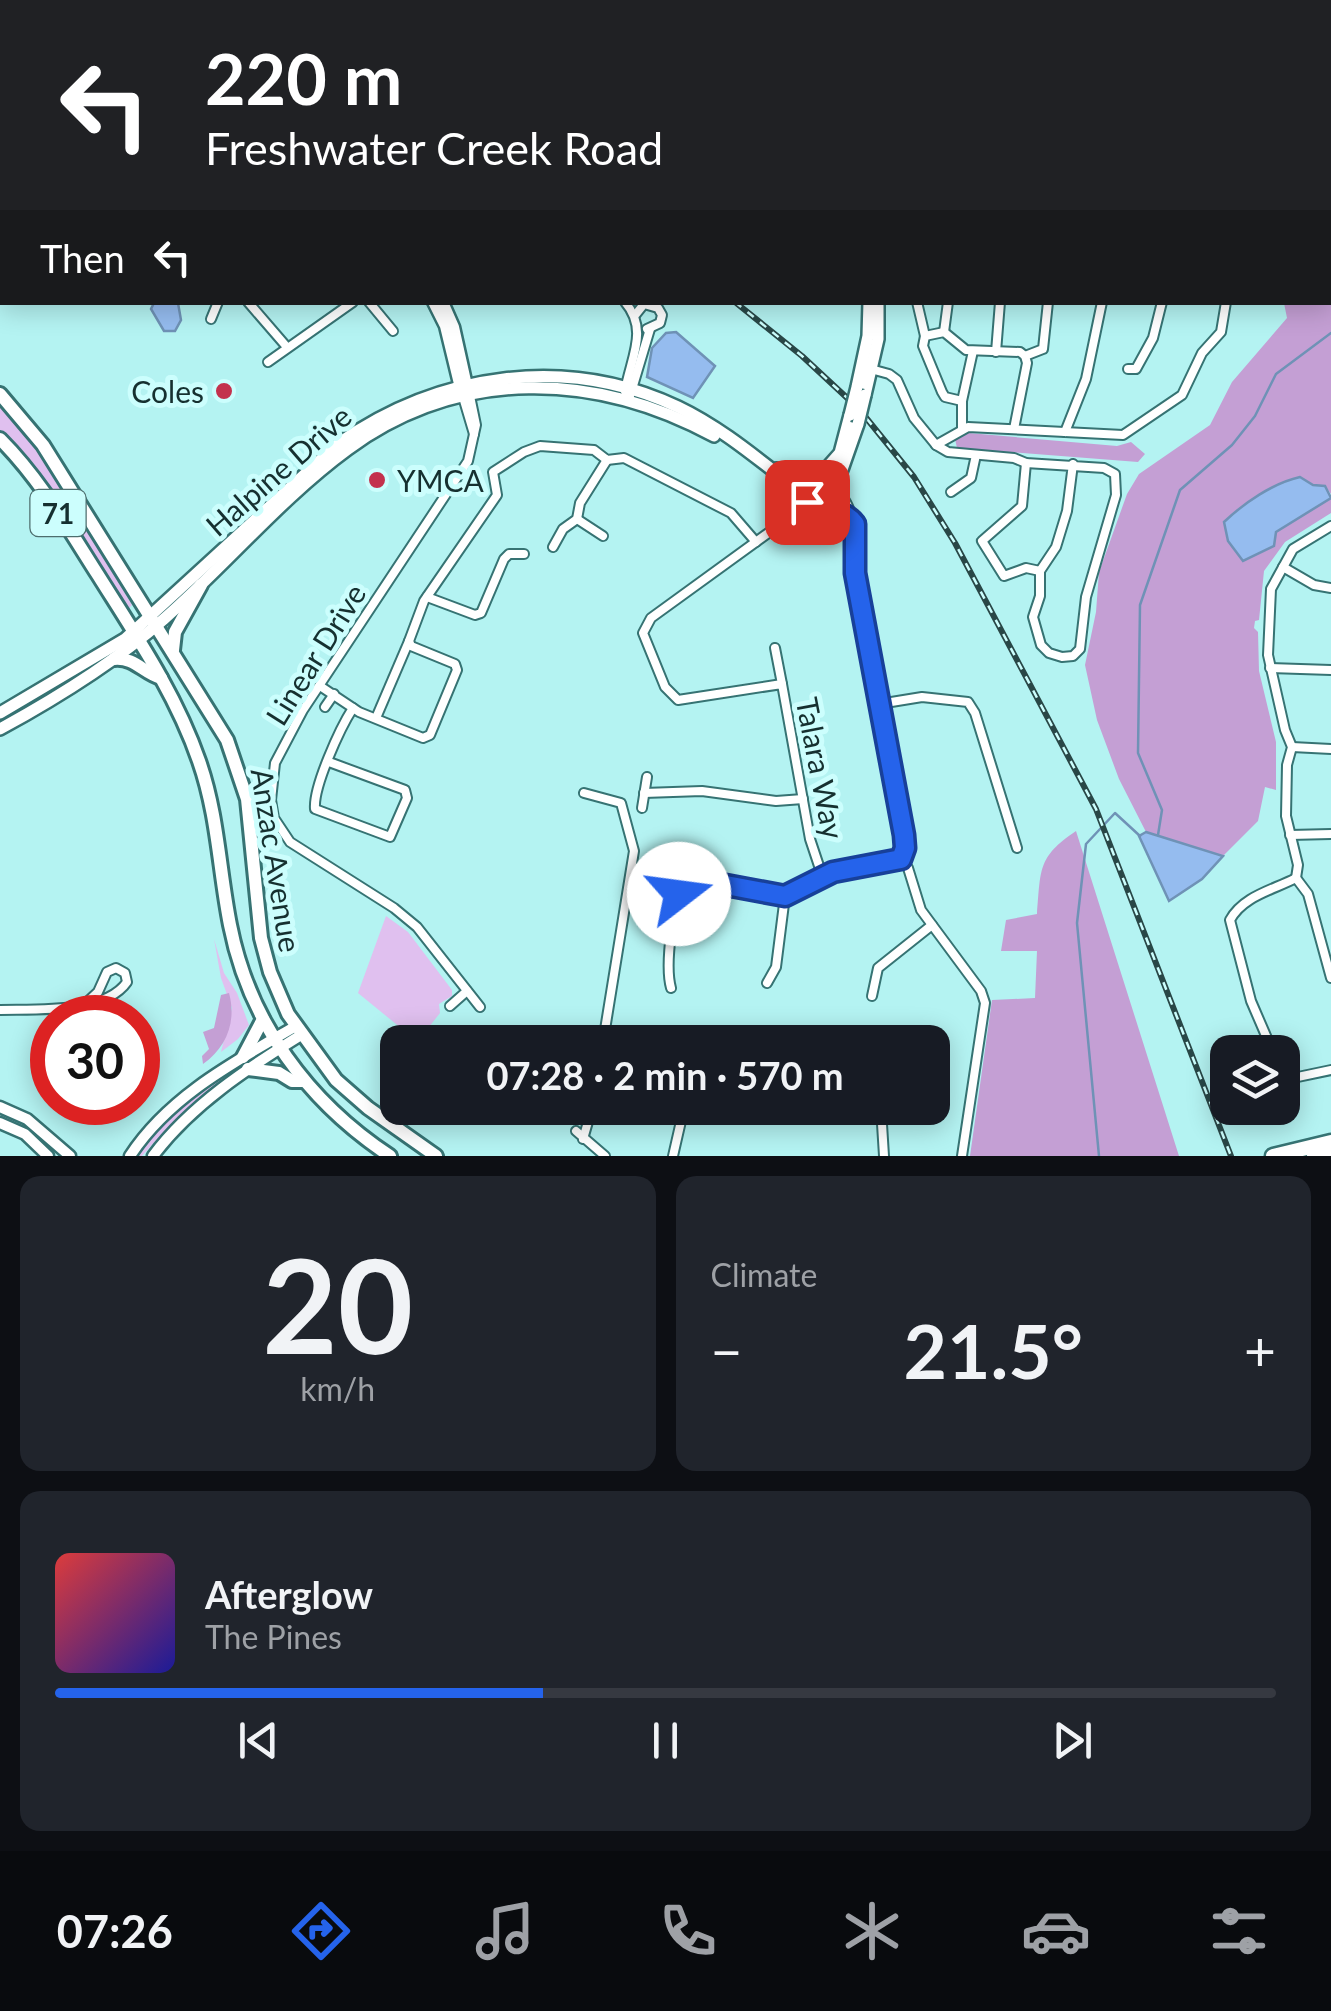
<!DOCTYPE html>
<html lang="en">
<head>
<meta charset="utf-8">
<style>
	body { margin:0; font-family:Lato,sans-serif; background:#20242c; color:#f1f3f6; height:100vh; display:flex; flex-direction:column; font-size:38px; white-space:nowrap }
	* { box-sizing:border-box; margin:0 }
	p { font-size:32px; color:#9ea1a6 }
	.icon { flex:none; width:55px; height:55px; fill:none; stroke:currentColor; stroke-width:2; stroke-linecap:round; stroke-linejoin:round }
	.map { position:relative; height:1156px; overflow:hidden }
	.drawer { display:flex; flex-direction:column; gap:20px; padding:20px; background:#0d0f14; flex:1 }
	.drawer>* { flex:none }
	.guide { position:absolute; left:0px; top:0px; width:1332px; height:305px; box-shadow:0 5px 25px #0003; background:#202124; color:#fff; overflow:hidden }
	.tools { position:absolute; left:1210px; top:1035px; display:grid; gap:20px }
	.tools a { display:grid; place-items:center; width:90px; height:90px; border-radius:20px; background:#171b24; box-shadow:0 5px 25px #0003; font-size:50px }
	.speed { position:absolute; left:30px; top:995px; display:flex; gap:20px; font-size:50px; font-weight:700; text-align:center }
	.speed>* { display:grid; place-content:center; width:130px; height:130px; border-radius:50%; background:#171b24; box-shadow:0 5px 25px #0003; line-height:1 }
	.speed .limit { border:15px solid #d22; background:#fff; color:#111 }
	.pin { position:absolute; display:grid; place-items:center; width:85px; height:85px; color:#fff; margin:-42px; border-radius:20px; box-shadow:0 5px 15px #0006 }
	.me { position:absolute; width:110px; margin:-55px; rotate:75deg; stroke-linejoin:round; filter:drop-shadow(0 0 8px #0008) }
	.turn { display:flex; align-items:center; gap:35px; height:210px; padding:0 40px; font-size:45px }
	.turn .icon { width:130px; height:130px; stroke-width:2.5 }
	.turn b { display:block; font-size:70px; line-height:85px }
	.then { display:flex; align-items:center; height:95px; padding:0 40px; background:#0003; gap:20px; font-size:38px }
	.big { font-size:75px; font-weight:700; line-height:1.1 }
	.drawer .widget { flex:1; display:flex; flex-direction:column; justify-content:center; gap:15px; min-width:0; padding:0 35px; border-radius:20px; background:#20242c }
	.drawer .dial { align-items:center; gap:0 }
	.dial b { font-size:130px; line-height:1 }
	.song { display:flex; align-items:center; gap:30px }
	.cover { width:120px; height:120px; border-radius:15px; background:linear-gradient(135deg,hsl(0 70% 55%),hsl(240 70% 35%)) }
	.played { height:10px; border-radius:5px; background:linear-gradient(90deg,#2563eb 40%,#363941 40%) }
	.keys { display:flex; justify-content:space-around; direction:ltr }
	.heat { display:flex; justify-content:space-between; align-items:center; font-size:55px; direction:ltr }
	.drawer .tiles { flex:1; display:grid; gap:20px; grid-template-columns:1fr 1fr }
	.widget:last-child { grid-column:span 2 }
	.trip { position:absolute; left:380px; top:1025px; width:570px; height:100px; border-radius:20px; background:#171b24; box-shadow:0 5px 25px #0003; font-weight:700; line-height:100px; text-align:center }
	.dock { display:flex; height:160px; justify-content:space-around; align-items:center; background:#090b0e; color:#9ea1a6 }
	.dock .icon { width:70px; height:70px }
	.dock .current { color:#2563eb }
	.dock b { font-size:45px; color:#f1f3f6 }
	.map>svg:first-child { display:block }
	.green { fill:#e0c0ef }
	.forest { fill:#c49fd4 }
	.water { fill:#95bcef; stroke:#6f92b6; stroke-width:2.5 }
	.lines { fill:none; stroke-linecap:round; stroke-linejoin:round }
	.stream { stroke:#6f92b6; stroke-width:2.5 }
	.minor-casing { stroke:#367373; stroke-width:12 }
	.tertiary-casing { stroke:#367373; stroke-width:15 }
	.secondary-casing { stroke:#367373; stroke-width:16 }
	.trunk-casing { stroke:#367373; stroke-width:18 }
	.motorway-casing { stroke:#367373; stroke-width:19 }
	.minor { stroke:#fff; stroke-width:8 }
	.tertiary { stroke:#fff; stroke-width:10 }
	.secondary { stroke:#fff; stroke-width:11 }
	.trunk { stroke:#fff; stroke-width:12 }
	.motorway { stroke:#fff; stroke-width:14 }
	.rail-casing { stroke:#294747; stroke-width:6 }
	.rail { stroke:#ccfefd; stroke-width:2.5; stroke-dasharray:8; stroke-linecap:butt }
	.secondary-bridge-casing { stroke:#367373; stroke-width:16; stroke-linecap:butt }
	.secondary-bridge { stroke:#fff; stroke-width:11 }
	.route-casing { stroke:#184099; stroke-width:25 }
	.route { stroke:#2563eb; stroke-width:18 }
	.poi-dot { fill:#c3324d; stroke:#ccfefd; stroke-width:4 }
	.labels { text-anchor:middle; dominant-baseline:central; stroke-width:10; stroke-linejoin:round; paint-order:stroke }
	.shield { fill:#ccfefd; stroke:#4d6e6e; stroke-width:2.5 }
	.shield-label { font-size:28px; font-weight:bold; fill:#163030 }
	.poi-label { font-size:30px; fill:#163030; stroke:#ccfefd; text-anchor:end }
	.street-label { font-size:30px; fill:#163030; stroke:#ccfefd }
</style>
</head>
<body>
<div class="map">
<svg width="1331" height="1156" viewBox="0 0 1331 1156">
	<rect width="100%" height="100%" fill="#b4f3f2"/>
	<!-- green -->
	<g class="green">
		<path d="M0 400C56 460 89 536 132 605L127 610 46 483 0 430Z"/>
		<path d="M386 916 408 932 452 990V996L439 1004 440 1013 417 1042H410L407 1033 358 993Z"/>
		<path d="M214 939 224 973 237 993 249 1025 238 1039 221 1052 232 1008 221 978Z"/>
		<path d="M266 1049C257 1065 232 1074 217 1086 189 1107 164 1130 142 1156H134C171 1113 215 1073 266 1049Z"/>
	</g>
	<!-- forest -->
	<g class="forest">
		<path d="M1331 12V494L1325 486 1313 485 1301 477C1273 483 1243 503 1224 523L1276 532 1331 498V513L1285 542 1264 571 1259 620 1255 621 1254 628 1258 632 1259 671 1276 742V790L1265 787 1258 821 1223 856 1146 832 1119 779 1097 720 1085 665 1096 612 1099 572 1127 494 1139 474 1210 425 1232 382 1287 318 1284 303 1330 302Z"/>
		<path d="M969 433 1117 446 1131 442 1145 454 1138 462 957 448 955 439Z"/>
		<path d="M1076 831 1179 1156H970L992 1000 1035 998 1037 951H1001L1006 920 1037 914C1041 870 1037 857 1076 831Z"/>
		<path d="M229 993C237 1022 226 1048 203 1064L202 1056 209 1049 203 1032 214 1028 221 995Z"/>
	</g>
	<!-- water -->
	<g class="water">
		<path d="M491 0H764L766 2H488Z"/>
		<path d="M154 303H178L181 320 175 331H164L151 309Z"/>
		<path d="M676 332 715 366 693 398 647 377 652 348 666 333Z"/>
		<path d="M1300 477 1313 485 1325 486 1331 498 1276 532 1274 546 1243 561 1228 541 1224 522C1244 503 1273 483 1300 477Z"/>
		<path d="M1146 832 1223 856 1202 879 1169 901 1139 836Z"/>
	</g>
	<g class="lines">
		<!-- stream -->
		<g class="stream">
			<path d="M1158 835 1162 810 1138 753 1140 605 1180 490 1232 445 1255 416 1276 374 1331 333"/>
			<path d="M1099 1156 1077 923 1086 844 1115 813 1140 836"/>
		</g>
		<!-- minor casing -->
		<g class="minor-casing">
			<g id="minor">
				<path d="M900 2 901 0"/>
				<path d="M1089 2 1090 0"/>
				<path d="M1186 2 1187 0"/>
				<path d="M1280 2 1281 0"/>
				<path d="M248 302 286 346"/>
				<path d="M369 302 393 331"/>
				<path d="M917 302 925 336"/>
				<path d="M636 314 644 304 658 308 662 315 660 323 647 329"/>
				<path d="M211 319 218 302"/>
				<path d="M944 332 948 302"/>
				<path d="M996 352 1000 302"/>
				<path d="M1025 356 1043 349 1048 302"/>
				<path d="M268 362 353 302"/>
				<path d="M867 368 889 374 897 380 914 418 936 445 948 452 1014 458 1026 463 1104 468 1115 474 1116 495 1086 597 1080 649 1073 656 1062 657 1049 653 1041 645 1033 617 1040 596V571L1056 547 1067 511 1073 464"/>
				<path d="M1128 369H1136L1153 338 1162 302"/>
				<path d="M625 391C631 357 649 330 625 302"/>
				<path d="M470 396 476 425 468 461 303 710 275 763 271 800 274 818 290 842 394 908 417 927 480 1007"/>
				<path d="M463 397 474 434"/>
				<path d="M629 399 650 329"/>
				<path d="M962 401 945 397 942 392 923 346 925 336 944 332 966 350 1020 352 1025 356 1027 363 1014 429"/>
				<path d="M962 428V401L973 351"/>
				<path d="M1065 432 1086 379 1102 302"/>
				<path d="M936 445 968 427 1123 435 1182 395 1202 353 1221 332 1226 302"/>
				<path d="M1026 463 1022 506 982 541 1004 576 1026 568 1040 571"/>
				<path d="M951 492 971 478 976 455"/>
				<path d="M840 493C858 517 853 534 853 562L905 844 901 859 908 868 921 910 981 991 985 1003 962 1156"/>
				<path d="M829 507 854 521"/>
				<path d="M816 508 793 515 651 618 643 633 665 687 678 700 782 684 810 839 822 875"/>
				<path d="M577 519 603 536"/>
				<path d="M553 547 563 529 577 519 580 503 607 460"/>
				<path d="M1283 567 1314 585 1331 588"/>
				<path d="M427 597 475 615 481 613 504 559 509 554H524"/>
				<path d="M775 648 782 684"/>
				<path d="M1270 668 1331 670"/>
				<path d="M320 686 359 712 423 738 430 735 457 670 455 664 411 646 409 641 424 601 497 495 493 472 524 452 540 446 594 450 607 460 624 458 731 513 756 542"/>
				<path d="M879 704 922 697 968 702 975 713 1017 848"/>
				<path d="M325 707 334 694"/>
				<path d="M376 718 409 641"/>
				<path d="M1292 747 1331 749"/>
				<path d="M329 762 405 790 407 798 390 837 315 809C313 787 340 728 353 708"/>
				<path d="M584 793 621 803 634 851 603 1042"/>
				<path d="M644 793 702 791 776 801 803 799"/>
				<path d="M642 808 647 777"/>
				<path d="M1290 835 1331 834"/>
				<path d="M1296 878 1298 865 1286 816 1287 765 1292 747 1285 730 1268 655 1271 589 1293 549 1331 526"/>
				<path d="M1296 878 1308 894 1331 978"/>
				<path d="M767 983 776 967 785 896"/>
				<path d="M671 988C665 966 672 900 686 883L699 880 785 896 833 871 901 859"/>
				<path d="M872 996 878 968 932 925"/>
				<path d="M450 1006 467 991"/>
				<path d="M0 1010C35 1009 105 1014 127 982L125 973 116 968 107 972 98 992 85 1004"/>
				<path d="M1273 1052 1251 1001 1230 920C1243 896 1273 890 1296 878"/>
				<path d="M1282 1074 1293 1078 1331 1070"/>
				<path d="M881 1108 884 1156"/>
				<path d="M576 1131 605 1156"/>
				<path d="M583 1139 592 1108"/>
				<path d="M673 1156 684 1108"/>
			</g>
		</g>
		<!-- tertiary casing -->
		<g class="tertiary-casing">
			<g id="tertiary">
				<path d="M53 0 54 2"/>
				<path d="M64 0 65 2"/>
				<path d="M433 302 445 326 461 392"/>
				<path d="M443 302 454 327 468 390"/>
				<path d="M0 1107 27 1119 70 1156"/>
				<path d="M0 1123 25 1134 48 1156"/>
				<path d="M130 1156C169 1096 236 1061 296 1026"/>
				<path d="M153 1156C191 1105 248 1068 301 1035"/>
			</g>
		</g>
		<!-- secondary casing -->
		<g class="secondary-casing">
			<g id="secondary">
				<path d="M828 2V0"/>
				<path d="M857 387 868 336 869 302"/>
				<path d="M865 395 878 339V302"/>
				<path d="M776 469 811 474 824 471 838 481"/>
				<path d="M824 471 840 453 850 415"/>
				<path d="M0 713 125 639 339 443C439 373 566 354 678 407 722 428 759 460 797 489 805 495 807 507 819 508 828 510 833 505 838 499V481L858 424"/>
				<path d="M0 729C57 698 115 662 164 619 226 565 281 498 348 449 460 367 596 372 714 436"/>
			</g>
		</g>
		<!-- trunk casing -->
		<g class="trunk-casing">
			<g id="trunk">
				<path d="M0 394 43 445 227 740 247 799 261 938 270 972 288 1014 336 1080 368 1108 436 1156"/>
				<path d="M0 439C40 479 68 528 98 575 135 634 176 694 199 761 218 815 219 870 230 925 249 1022 308 1102 390 1156"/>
				<path d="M173 650 175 632 201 585"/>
				<path d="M114 659C135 657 143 673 161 678"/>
				<path d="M243 1057 263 1019"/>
				<path d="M248 1069 279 1073 292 1081H304"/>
			</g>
		</g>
		<!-- motorway casing -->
		<g class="motorway-casing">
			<g id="motorway">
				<path d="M1273 1156 1331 1142"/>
				<path d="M1314 1156 1331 1152"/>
			</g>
		</g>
		<!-- minor -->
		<use href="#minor" class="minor"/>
		<!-- tertiary -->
		<use href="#tertiary" class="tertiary"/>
		<!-- secondary -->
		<use href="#secondary" class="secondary"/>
		<!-- trunk -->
		<use href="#trunk" class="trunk"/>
		<!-- motorway -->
		<use href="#motorway" class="motorway"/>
		<!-- rail casing -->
		<g class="rail-casing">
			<g id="rail">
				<path d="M220 0 225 2"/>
				<path d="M735 302 802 356 859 409 914 477 955 543 1096 809 1231 1156"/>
			</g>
		</g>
		<!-- rail -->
		<use href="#rail" class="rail"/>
		<!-- secondary-bridge casing -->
		<g class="secondary-bridge-casing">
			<g id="secondary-bridge">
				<path d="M850 415 857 387"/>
				<path d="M858 424 865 395"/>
			</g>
		</g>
		<!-- secondary-bridge -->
		<use href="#secondary-bridge" class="secondary-bridge"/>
	</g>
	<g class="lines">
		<!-- route casing -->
		<g class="route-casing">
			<path id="route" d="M679 894 686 883 699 880 785 896 833 872 901 859 905 848 904 835 855 573V524C839 504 823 515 807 502"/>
		</g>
		<!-- route -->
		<use href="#route" class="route"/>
	</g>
	<!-- markers -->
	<g class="poi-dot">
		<circle cx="224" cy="391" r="10"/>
		<circle cx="377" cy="480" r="10"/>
	</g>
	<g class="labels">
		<!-- shield labels -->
		<rect class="shield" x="30.5" y="490" width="55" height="46" rx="8"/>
		<g class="shield-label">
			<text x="58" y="513">71</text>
		</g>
		<!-- poi labels -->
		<g class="poi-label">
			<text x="204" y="391">Coles</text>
			<text x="397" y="480" text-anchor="start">YMCA</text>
		</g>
		<!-- street labels -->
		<g class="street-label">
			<text transform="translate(278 470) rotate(-41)">Halpine Drive</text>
			<text transform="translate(315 654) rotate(-58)">Linear Drive</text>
			<text transform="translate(821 768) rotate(79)">Talara Way</text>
			<text transform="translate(277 860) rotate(81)">Anzac Avenue</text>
		</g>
	</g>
</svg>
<div class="tools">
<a><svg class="icon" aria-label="layers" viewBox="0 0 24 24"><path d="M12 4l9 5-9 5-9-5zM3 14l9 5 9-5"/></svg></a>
</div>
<div class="speed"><div class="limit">30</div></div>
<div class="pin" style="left:807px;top:502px;background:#d93025"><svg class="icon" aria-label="arrive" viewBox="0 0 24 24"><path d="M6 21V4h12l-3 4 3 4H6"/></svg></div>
<svg class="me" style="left:679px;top:894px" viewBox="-20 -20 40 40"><circle r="19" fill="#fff"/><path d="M0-13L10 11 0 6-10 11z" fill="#2563eb"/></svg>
<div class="trip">07:28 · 2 min · 570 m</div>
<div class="guide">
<div class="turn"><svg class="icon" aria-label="left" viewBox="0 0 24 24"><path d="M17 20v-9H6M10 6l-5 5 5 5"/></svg><div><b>220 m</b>Freshwater Creek Road</div></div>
<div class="then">Then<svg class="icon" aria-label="left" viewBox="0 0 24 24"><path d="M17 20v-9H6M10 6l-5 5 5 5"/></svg></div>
</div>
</div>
<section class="drawer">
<div class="tiles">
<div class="widget dial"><b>20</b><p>km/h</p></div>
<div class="widget"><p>Climate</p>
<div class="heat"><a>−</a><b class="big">21.5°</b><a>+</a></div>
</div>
<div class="widget">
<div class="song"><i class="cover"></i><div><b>Afterglow</b><p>The Pines</p></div></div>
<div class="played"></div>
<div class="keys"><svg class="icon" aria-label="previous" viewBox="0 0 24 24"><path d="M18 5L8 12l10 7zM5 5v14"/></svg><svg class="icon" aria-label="pause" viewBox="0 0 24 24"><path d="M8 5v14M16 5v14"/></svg><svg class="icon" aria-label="next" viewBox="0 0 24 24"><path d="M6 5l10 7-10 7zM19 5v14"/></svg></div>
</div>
</div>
</section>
<nav class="dock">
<b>07:26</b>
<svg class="icon current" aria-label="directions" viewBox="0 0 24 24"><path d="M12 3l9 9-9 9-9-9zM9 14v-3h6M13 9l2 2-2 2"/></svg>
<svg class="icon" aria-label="music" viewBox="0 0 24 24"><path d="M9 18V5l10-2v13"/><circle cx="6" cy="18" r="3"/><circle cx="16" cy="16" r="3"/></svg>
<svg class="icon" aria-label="phone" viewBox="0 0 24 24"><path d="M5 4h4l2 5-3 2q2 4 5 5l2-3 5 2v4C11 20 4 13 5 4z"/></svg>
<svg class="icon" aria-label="climate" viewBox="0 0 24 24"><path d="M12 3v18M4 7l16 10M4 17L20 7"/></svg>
<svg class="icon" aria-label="car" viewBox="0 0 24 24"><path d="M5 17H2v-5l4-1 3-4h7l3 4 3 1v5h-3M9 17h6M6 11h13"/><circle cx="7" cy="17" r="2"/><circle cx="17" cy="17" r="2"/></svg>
<svg class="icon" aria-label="filters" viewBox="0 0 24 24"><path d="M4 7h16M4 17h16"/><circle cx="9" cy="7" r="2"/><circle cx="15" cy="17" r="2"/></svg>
</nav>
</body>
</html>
